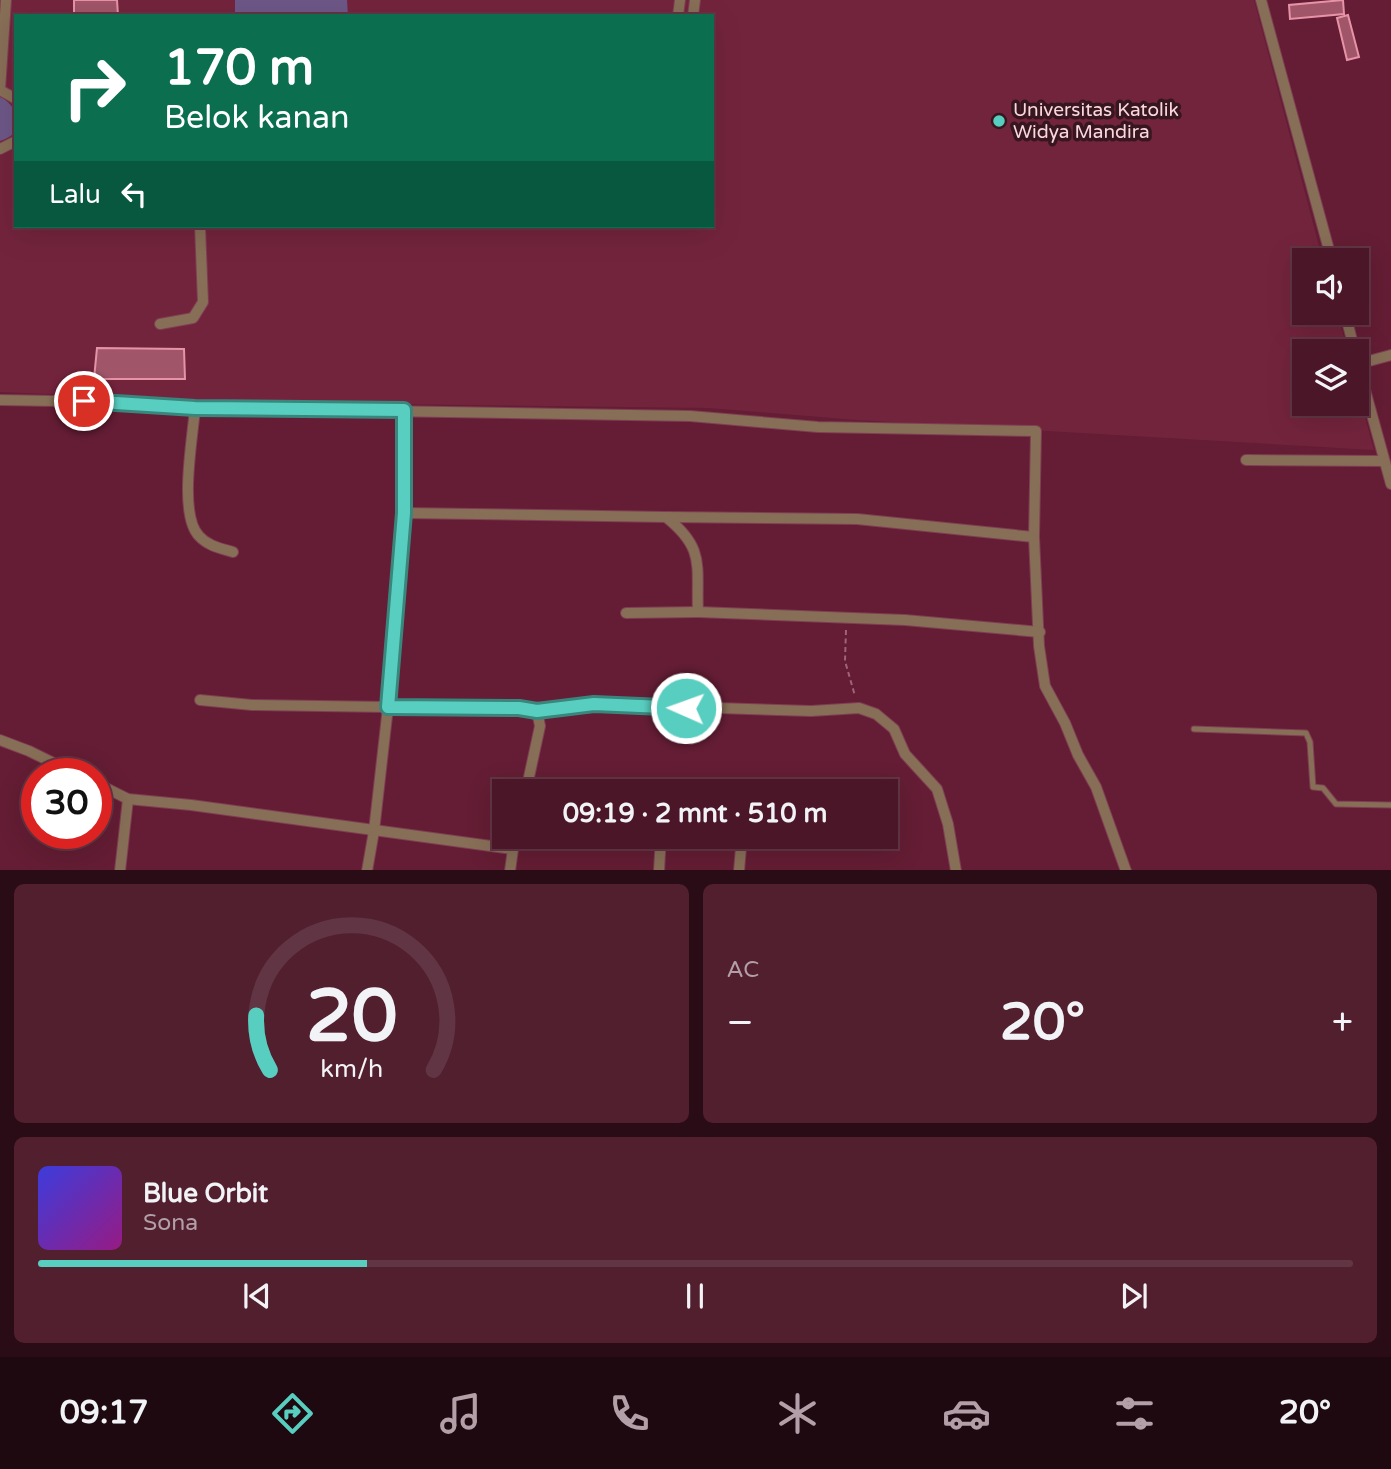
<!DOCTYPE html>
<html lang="id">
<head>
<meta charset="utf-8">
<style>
	body { margin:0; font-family:"Varela Round",sans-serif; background:#521f2f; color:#f1f3f6; height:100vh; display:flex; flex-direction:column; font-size:26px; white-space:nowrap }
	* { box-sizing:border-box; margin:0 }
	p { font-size:23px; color:#b29fa7 }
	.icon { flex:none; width:38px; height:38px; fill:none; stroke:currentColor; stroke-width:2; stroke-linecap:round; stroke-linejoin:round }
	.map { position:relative; height:870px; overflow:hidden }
	.drawer { display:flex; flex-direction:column; gap:14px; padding:14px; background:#290c15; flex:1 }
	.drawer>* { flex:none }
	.hud { position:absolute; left:14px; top:14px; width:700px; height:214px; border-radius:0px; box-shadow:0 7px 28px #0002,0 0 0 2px #623544; background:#0b6e4f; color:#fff; overflow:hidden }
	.fabs { position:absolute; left:1292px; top:248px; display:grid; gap:14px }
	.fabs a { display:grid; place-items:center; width:77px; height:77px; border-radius:0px; background:#4b1627; box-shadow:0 7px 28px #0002,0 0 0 2px #623544; font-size:35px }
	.speed { position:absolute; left:21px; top:758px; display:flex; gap:14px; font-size:35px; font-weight:700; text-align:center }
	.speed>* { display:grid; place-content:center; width:91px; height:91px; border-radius:50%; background:#4b1627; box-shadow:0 7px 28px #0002,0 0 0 2px #623544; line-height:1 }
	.speed .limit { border:10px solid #d22; background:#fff; color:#111 }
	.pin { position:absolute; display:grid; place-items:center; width:60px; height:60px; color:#fff; margin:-30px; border:4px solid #fff; border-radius:50%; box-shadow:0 2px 7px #0007 }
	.me { position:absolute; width:77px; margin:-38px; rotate:272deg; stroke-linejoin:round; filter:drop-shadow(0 0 5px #0008) }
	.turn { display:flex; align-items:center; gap:24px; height:147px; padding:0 35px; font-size:32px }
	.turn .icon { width:91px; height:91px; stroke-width:2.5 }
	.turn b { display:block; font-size:49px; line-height:60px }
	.then { display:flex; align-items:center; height:66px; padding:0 35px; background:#0003; gap:14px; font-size:26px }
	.big { font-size:52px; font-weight:800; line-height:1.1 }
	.drawer .card { flex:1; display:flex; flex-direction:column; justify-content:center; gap:10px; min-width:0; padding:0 24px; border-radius:10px; background:#521f2f }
	.drawer .dial { align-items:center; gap:0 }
	.dial svg { height:182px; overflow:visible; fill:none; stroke:#623544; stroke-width:7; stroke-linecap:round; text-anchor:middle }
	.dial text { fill:#f1f3f6; stroke:none }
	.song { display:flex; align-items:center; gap:21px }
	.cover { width:84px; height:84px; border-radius:10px; background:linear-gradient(135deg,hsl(240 70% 55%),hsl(310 70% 35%)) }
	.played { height:7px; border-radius:4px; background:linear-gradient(90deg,#58cec0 25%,#623544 25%) }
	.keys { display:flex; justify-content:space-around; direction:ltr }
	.heat { display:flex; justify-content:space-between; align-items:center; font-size:38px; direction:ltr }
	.drawer .tiles { flex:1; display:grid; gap:14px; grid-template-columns:1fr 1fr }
	.card:last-child { grid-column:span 2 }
	.trip { position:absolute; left:492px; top:779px; width:406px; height:70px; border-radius:0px; background:#4b1627; box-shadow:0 7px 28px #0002,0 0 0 2px #623544; font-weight:800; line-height:70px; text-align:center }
	.menu { display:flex; height:112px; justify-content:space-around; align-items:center; background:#1e0910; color:#b29fa7 }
	.menu .icon { width:49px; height:49px }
	.menu .on { color:#58cec0 }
	.menu b { font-size:32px; color:#f1f3f6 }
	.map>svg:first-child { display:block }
	.built { fill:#73243d; fill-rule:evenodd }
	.green { fill:#6d5787 }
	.building { fill:#a15569; stroke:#e793a7; stroke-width:2 }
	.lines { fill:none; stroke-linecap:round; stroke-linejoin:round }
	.service-casing { stroke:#7f3e53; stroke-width:7 }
	.minor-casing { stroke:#7f3e53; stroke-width:12 }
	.path { stroke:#9f6576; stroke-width:2; stroke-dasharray:5 3.5; stroke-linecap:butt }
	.service { stroke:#876e57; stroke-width:5 }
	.minor { stroke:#876e57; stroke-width:10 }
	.route-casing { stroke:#39867d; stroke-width:18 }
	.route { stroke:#58cec0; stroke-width:12 }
	.poi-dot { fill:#58cec0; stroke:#36161f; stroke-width:2.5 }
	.labels { text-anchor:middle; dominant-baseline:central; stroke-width:7; stroke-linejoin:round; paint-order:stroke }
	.poi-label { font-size:19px; fill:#fbd6de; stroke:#36161f; text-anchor:start }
</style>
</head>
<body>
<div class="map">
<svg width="1391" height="871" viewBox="0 0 1391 871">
	<rect width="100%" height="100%" fill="#641d34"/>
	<!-- built -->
	<path class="built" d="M0 0H1254L1323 261H1304V313H1337L1348 352H1304V404H1356V384L1374 450 857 420 709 408 241 402 0 392ZM16 16H712V226H16Z"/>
	<!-- green -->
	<g class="green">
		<path d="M235 0H347L348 16H235Z"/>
		<path d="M0 97C12 102 21 117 15 131 12 137 5 139 0 141Z"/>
	</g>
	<!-- building -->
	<g class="building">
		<path d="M74 0H117L118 16H74Z"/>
		<path d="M1343 0 1344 14 1290 19 1289 5Z"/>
		<path d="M1348 15 1359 57 1347 60 1337 18Z"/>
		<path d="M97 348 184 349 185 379H94Z"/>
	</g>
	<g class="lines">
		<!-- service casing -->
		<g class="service-casing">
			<path id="service" d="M1194 729 1306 733 1310 742 1313 787 1323 788 1336 804 1391 805"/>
		</g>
		<!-- minor casing -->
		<g class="minor-casing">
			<g id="minor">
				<path d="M1261 0 1332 261"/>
				<path d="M678 16 680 0"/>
				<path d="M693 16 695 0"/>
				<path d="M0 90 6 0"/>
				<path d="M0 90 16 99"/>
				<path d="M0 149 16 141"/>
				<path d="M1345 313 1355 352"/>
				<path d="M160 324 193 318 203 302 200 226"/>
				<path d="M1356 357 1391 484"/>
				<path d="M1358 364 1391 355"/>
				<path d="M0 400 112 402 195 408 690 416 818 427 1036 431 1034 537 1039 646 1045 686 1065 723 1078 755 1096 787 1126 871"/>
				<path d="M195 408C193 437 178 514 199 536 208 546 220 548 233 552"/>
				<path d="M404 410V513L388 707 519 708 537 711 540 726 526 791"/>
				<path d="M1246 460 1384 461"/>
				<path d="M404 513 666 517C706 549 696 566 698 612L905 620 1040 632"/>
				<path d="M666 517 857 519 1034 537"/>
				<path d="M626 613 698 612"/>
				<path d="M200 700 252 705 388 707 374 831 367 871"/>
				<path d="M537 711 594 704 811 711 859 708 876 714 894 729 905 754 937 789 948 824 956 871"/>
				<path d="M0 740 29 751 76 774"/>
				<path d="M96 783 128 799 191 805 513 849 510 871"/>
				<path d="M120 871 128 799"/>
				<path d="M659 871 661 836"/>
				<path d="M739 871 742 836"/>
			</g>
		</g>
		<!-- path -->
		<path class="path" d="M846 630 845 661 855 696"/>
		<!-- service -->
		<use href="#service" class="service"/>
		<!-- minor -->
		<use href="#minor" class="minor"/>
	</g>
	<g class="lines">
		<!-- route casing -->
		<g class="route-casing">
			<path id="route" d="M84 401 195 408 404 410V513L388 707 519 708 537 711 594 704 686 708"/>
		</g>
		<!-- route -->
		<use href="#route" class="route"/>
	</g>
	<!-- markers -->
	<circle class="poi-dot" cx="999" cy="121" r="7"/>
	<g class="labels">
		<!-- poi labels -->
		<g class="poi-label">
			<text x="1013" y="110">Universitas Katolik<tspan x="1013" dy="22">Widya Mandira</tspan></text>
		</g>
	</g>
</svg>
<div class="fabs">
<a><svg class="icon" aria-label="sound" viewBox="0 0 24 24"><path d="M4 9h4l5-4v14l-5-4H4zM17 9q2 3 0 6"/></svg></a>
<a><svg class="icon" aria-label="layers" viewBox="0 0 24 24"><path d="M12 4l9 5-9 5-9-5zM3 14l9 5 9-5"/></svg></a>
</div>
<div class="speed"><div class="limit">30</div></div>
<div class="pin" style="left:84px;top:401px;background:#d93025"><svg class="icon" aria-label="arrive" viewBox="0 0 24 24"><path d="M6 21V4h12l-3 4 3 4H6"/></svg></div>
<svg class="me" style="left:686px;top:708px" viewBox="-20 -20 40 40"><circle r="17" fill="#58cec0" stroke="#fff" stroke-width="3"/><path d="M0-11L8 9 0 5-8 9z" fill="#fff"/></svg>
<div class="trip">09:19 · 2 mnt · 510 m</div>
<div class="hud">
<div class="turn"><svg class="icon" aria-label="right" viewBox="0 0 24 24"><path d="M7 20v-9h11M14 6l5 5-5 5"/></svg><div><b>170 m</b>Belok kanan</div></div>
<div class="then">Lalu<svg class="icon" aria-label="left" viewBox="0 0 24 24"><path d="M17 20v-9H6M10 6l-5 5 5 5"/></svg></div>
</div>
</div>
<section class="drawer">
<div class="tiles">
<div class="card dial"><svg viewBox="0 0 100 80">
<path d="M14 69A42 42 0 1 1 86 69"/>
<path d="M14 69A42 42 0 0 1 8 45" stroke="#58cec0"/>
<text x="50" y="56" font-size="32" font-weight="700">20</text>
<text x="50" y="72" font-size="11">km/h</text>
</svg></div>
<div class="card"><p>AC</p>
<div class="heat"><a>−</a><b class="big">20°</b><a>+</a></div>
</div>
<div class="card">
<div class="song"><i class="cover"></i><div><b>Blue Orbit</b><p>Sona</p></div></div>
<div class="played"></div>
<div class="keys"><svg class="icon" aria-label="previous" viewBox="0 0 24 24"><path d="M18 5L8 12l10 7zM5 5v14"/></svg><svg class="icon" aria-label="pause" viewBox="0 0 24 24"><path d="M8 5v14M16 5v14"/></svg><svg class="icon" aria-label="next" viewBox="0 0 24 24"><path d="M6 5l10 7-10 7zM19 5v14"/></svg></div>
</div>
</div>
</section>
<nav class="menu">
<b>09:17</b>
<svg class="icon on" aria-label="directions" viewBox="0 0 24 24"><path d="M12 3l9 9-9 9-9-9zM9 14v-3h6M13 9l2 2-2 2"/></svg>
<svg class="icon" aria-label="music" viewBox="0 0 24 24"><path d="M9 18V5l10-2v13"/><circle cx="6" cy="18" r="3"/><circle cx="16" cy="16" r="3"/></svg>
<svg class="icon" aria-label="phone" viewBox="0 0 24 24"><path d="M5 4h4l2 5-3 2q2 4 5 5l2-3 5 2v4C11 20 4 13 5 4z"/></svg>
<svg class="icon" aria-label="climate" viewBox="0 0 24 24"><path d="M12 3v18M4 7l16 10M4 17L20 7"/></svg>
<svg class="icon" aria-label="car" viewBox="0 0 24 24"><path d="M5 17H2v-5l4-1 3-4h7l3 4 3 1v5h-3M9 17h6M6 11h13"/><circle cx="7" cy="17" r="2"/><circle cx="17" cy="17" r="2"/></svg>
<svg class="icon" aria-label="filters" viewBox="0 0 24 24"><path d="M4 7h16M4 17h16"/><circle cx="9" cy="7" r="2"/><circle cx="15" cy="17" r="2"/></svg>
<b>20°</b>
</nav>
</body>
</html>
